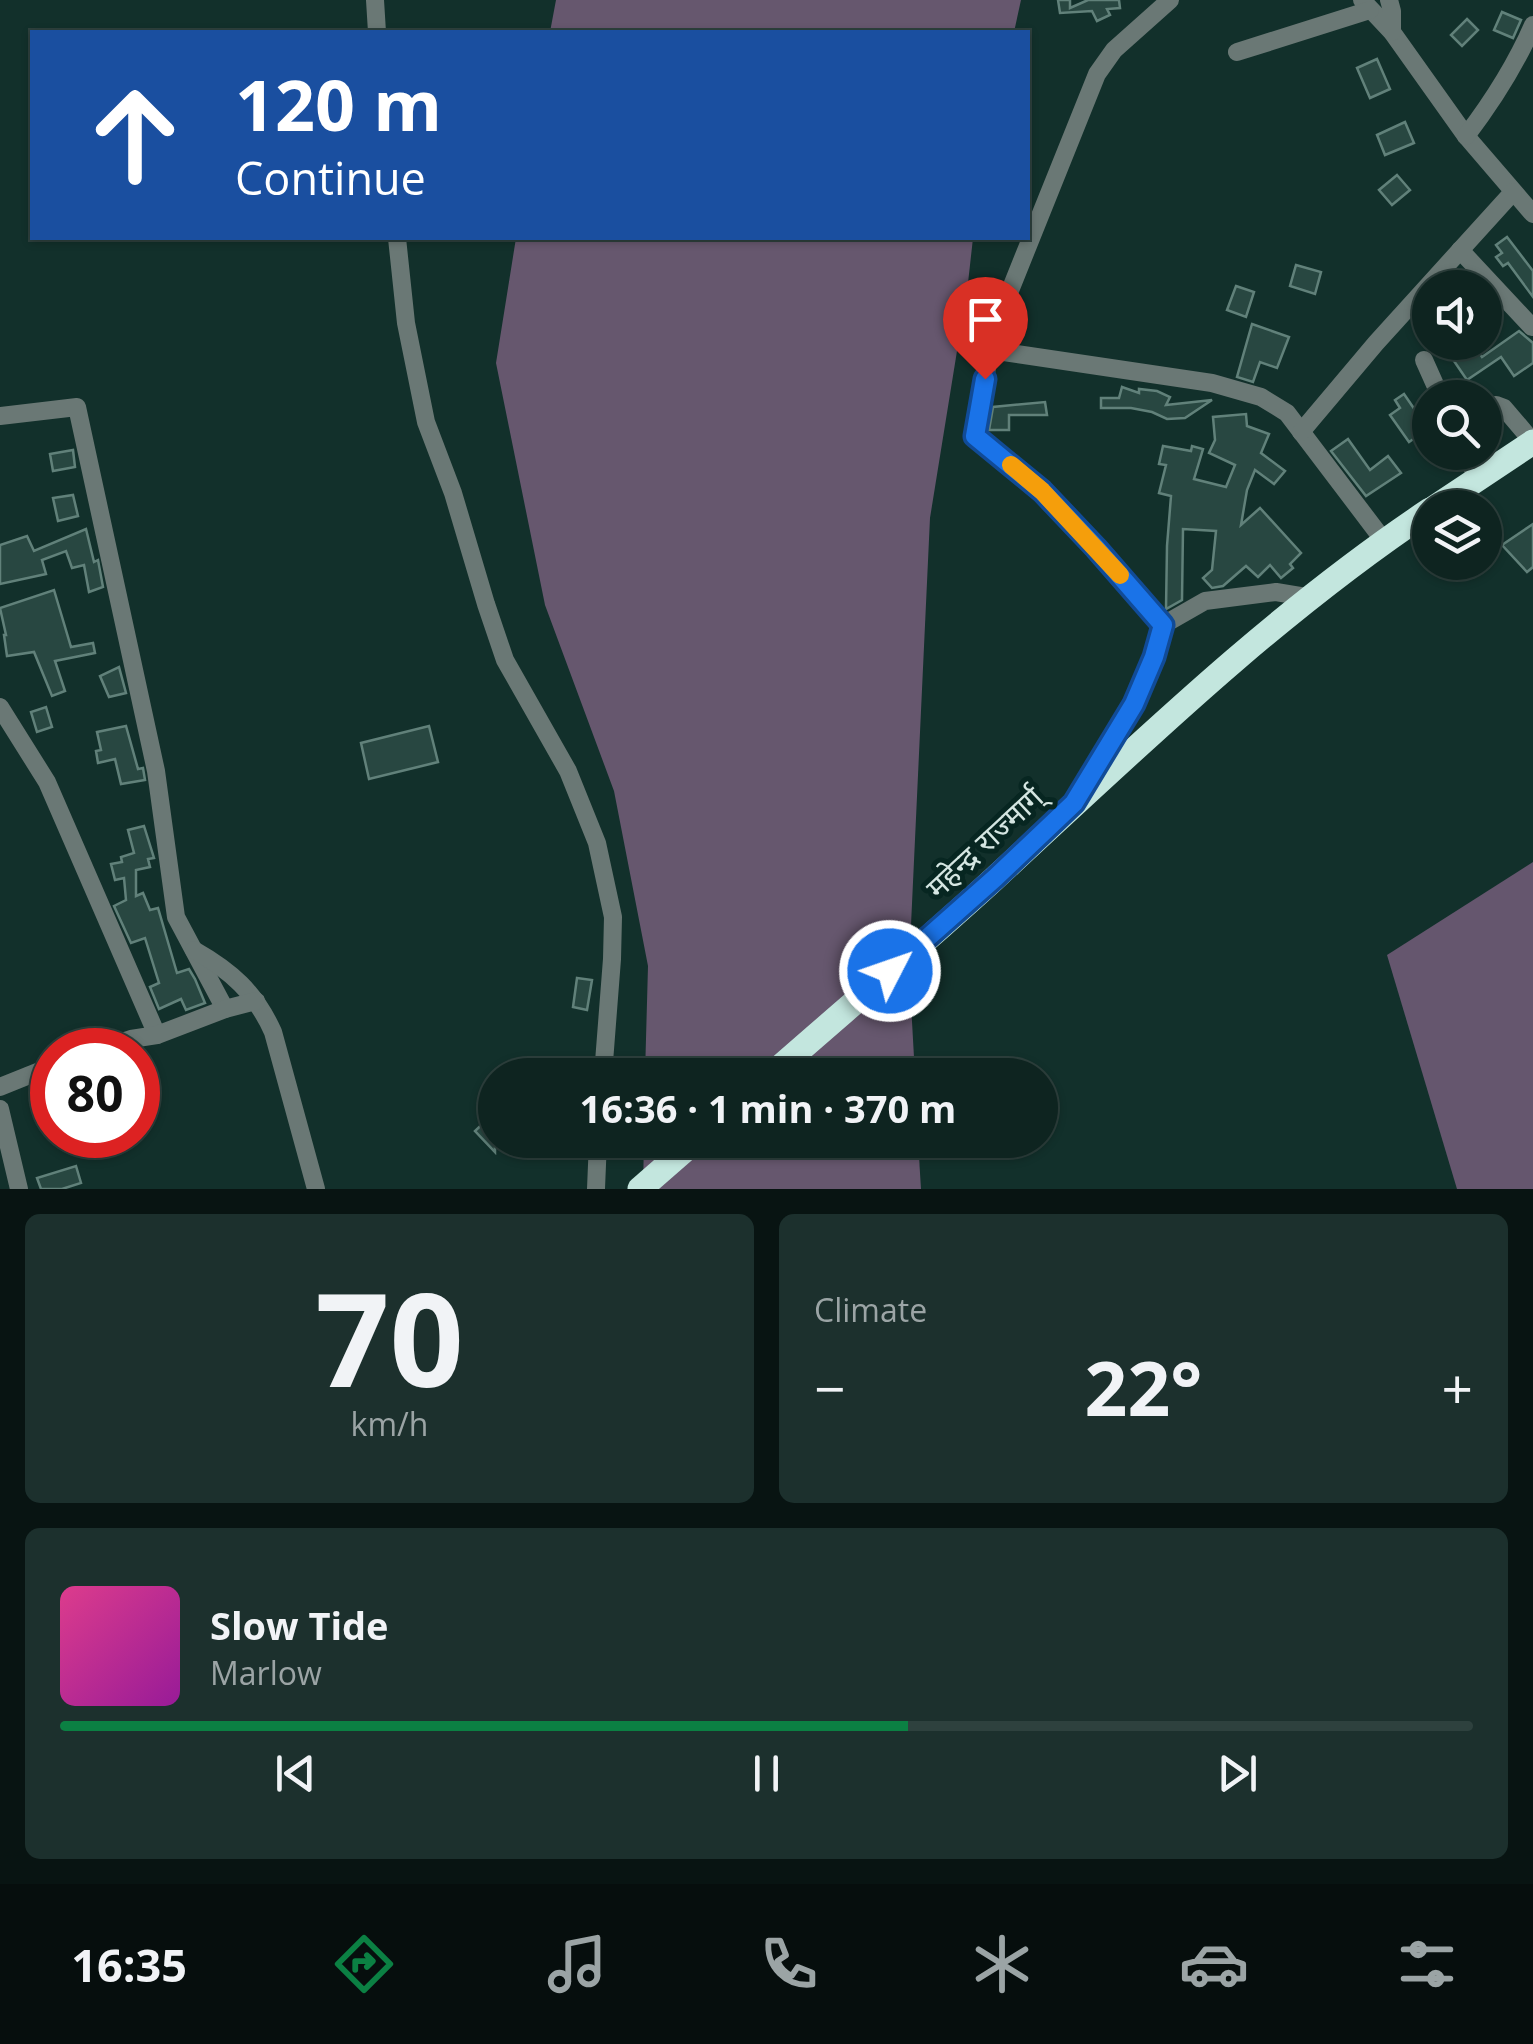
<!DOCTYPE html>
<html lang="en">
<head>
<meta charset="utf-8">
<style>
	body { margin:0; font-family:"Open Sans","Noto Sans Devanagari",sans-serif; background:#1c302d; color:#f1f3f6; height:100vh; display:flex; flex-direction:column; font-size:38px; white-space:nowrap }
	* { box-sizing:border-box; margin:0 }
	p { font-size:32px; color:#9ba4a5 }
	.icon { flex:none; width:55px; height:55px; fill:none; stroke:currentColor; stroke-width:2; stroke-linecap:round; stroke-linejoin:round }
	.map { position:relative; height:1189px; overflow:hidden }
	.sheet { display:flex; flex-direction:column; gap:25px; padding:25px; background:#081412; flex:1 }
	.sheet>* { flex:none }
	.guide { position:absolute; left:30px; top:30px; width:1000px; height:210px; border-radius:0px; box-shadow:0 2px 8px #0004,0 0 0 2px #2e413e; background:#1a4fa0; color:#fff; overflow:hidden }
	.controls { position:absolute; left:1412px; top:270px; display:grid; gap:20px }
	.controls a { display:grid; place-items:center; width:90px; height:90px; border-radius:50%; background:#0e2420; box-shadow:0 2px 8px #0004,0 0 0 2px #2e413e; font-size:50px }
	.speed { position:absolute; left:30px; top:1028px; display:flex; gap:20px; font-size:50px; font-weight:700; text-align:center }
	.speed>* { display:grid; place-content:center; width:130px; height:130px; border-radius:50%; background:#0e2420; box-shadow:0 2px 8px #0004,0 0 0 2px #2e413e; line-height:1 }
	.speed .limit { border:15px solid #d22; background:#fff; color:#111 }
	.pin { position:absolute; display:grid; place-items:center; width:85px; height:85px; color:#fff; margin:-102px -42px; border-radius:50% 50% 50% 0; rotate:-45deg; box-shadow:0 0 10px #0007 }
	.pin .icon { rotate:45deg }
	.me { position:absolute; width:110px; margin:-55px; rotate:49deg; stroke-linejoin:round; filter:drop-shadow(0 0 8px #0008) }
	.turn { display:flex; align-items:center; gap:35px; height:210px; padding:0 40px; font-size:45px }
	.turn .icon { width:130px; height:130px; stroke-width:2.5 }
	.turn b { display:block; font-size:70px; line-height:85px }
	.big { font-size:75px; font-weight:700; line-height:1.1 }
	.sheet .card { flex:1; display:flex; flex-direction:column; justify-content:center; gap:15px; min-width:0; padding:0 35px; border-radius:15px; background:#1c302d }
	.sheet .dial { align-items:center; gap:0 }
	.dial b { font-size:130px; line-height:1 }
	.song { display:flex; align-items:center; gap:30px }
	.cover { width:120px; height:120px; border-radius:15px; background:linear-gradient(135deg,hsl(330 70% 55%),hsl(300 70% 35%)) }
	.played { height:10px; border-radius:5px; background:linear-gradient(90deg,#0b8043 60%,#2e413e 60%) }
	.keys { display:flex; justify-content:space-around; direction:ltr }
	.heat { display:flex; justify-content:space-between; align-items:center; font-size:55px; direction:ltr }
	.sheet .tiles { flex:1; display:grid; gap:25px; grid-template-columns:1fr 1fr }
	.card:last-child { grid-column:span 2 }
	.trip { position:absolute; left:478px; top:1058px; width:580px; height:100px; border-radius:50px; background:#0e2420; box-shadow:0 2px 8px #0004,0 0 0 2px #2e413e; font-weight:700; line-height:100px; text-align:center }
	.menu { display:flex; height:160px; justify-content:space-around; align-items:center; background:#060e0d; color:#9ba4a5 }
	.menu .icon { width:70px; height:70px }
	.menu .current { color:#0b8043 }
	.menu b { font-size:45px; color:#f1f3f6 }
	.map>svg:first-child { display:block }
	.forest { fill:#65566e }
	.water { fill:#66576e }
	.building { fill:#284741; stroke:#61817a; stroke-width:2.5 }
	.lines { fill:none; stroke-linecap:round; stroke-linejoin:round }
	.minor { stroke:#6a7875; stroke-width:18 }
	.highway { stroke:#c3e6de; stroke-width:25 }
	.route-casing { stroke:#114b97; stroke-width:25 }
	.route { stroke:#1a73e8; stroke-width:18 }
	.slow { stroke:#f59e0b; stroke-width:18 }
	.labels { text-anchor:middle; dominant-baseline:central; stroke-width:10; stroke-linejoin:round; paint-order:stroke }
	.street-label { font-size:30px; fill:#d5e6e2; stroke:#072621 }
</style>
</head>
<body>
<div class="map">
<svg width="1533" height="1189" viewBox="0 0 1533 1189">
	<rect width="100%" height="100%" fill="#12302b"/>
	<!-- forest -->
	<path class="forest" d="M1533 862V1189H1457L1387 955Z"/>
	<!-- water -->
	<g class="water">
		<path d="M556 0H1021L1014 32H550Z"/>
		<path d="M516 238H973L968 283 930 518 909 968 915 1075H645L648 966 614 791 545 605 496 363Z"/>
		<path d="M644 1140H918L921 1189H643Z"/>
	</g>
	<!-- building -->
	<g class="building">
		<path d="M1058 0H1070V8L1088 0H1119L1120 8 1107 9 1110 15 1097 21 1092 11 1060 13Z"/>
		<path d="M1502 12 1521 20 1513 38 1494 30Z"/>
		<path d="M1467 19 1478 30 1462 46 1451 35Z"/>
		<path d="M1377 59 1390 89 1370 98 1357 68Z"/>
		<path d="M1405 122 1414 143 1385 155 1377 135Z"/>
		<path d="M1397 175 1410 190 1392 205 1379 190Z"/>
		<path d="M1507 237 1533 271V297L1508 263 1503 266 1496 257 1502 253 1496 245Z"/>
		<path d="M1296 265 1321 272 1315 294 1290 286Z"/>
		<path d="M1236 286 1254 292 1246 317 1227 310Z"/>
		<path d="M1252 324 1289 337 1277 368 1260 362 1253 382 1237 377Z"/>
		<path d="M1519 331 1533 343V363L1514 376 1501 357 1467 380 1441 342H1472L1482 357Z"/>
		<path d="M1122 387 1139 393V389L1157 391 1170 397 1166 405 1212 400 1185 418 1167 419 1152 412 1131 408H1101V398H1119Z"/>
		<path d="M1404 394 1428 429 1409 442 1390 415 1400 408 1395 400Z"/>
		<path d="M1045 402 1047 415H1009V430H989L993 407Z"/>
		<path d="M1246 414 1247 426 1269 434 1261 453 1285 471 1274 484 1255 470 1247 490 1241 525 1260 508 1301 553 1290 564 1293 568 1281 578 1270 565 1258 577 1246 566 1223 586 1212 588 1203 578 1212 570 1216 531 1183 529 1182 600 1166 609 1167 546 1171 496 1159 493 1166 465 1159 464 1163 446 1191 451 1192 446 1203 449 1194 479 1226 487 1235 465 1209 453 1215 440 1213 417Z"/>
		<path d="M1348 439 1370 470 1388 456 1401 473 1366 496 1331 451Z"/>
		<path d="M73 450 75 467 53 471 50 454Z"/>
		<path d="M73 495 78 516 58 521 53 498Z"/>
		<path d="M1533 524V567L1527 572 1502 545Z"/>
		<path d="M86 529 94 562 98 560 103 587 89 592 84 565 72 568 66 551 42 560 46 574 0 584V545L27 536 34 551Z"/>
		<path d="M54 590 71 647 93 643 95 653 55 661 65 691 52 696 34 652 7 656 4 635H6L0 608Z"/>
		<path d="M119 667 126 693 109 697 100 676Z"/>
		<path d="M46 707 52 727 37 732 31 712Z"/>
		<path d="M126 726 138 769 143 768 145 780 121 784 115 759 98 763 96 751 101 750 97 732Z"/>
		<path d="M429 726 438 762 369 779 361 743Z"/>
		<path d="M144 826 154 858 148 859 150 867 136 870V896L143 893 150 910 158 908 177 973 189 969 195 979 205 1003 186 1010 181 999 159 1009 150 987 159 983 145 938 131 943 114 906 126 900 124 878 115 880 111 864 122 862 121 857 134 853 128 830Z"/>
		<path d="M577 978 592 980 587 1010 573 1007Z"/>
		<path d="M495 1112V1152L475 1131Z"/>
		<path d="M76 1166 81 1183 62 1189H41L37 1178Z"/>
	</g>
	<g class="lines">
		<!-- minor -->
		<g class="minor">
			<path d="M375 0 377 32"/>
			<path d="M1362 0 1392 32 1466 136 1533 214"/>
			<path d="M1389 0 1392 11V32"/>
			<path d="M1237 52 1370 10"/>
			<path d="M1466 136C1492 102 1516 64 1533 25"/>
			<path d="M397 238 406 323 426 422 453 493 486 604 505 660 568 771 597 843 613 917 612 959 603 1075"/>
			<path d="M1460 250 1532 327"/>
			<path d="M990 350 1212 383 1261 397 1287 413 1384 541"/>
			<path d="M1424 360 1441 398"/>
			<path d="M1485 411 1496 405 1504 408 1533 442"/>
			<path d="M0 416 77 407 156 771 176 917 225 1009"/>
			<path d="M1301 432 1376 343 1513 192"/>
			<path d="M1466 452 1477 479"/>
			<path d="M1163 625 1205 601 1276 592 1312 598"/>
			<path d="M0 707 47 782 157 1035"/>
			<path d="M1085 785 1135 705 1154 657 1163 625 1096 548 1042 491 975 437 990 350 1007 298 1097 74 1114 50 1170 0"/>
			<path d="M194 950C231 971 255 992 273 1032L316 1189"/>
			<path d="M98 1050 131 1039 157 1035 225 1009 256 1001"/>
			<path d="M0 1087 52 1066"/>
			<path d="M0 1109 19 1189"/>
			<path d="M596 1189 598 1140"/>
		</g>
		<!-- highway -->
		<g class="highway">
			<path d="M1434 508 1533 442"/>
			<path d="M771 1075C845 1010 921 946 994 879 1134 750 1271 616 1430 510"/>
			<path d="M640 1189 696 1140"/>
		</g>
	</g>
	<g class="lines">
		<!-- route casing -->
		<g class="route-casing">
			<path id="route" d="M890 971 995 878 1074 803 1134 704 1154 657 1163 625 1096 548 1042 491 975 436 985 379"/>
		</g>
		<!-- route -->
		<use href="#route" class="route"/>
		<!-- slow -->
		<path class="slow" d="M1011 465 1042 491 1120 575"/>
	</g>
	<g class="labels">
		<!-- street labels -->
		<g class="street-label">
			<text transform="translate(984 842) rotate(-43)">महेन्द्र राज्मार्ग्</text>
		</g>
	</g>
</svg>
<div class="controls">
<a><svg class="icon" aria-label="sound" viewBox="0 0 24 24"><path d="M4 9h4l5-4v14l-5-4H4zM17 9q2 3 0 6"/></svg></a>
<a><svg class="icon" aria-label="search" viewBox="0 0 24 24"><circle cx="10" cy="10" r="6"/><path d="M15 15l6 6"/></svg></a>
<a><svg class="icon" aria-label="layers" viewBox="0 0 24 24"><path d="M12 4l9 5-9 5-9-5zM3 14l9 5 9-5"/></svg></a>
</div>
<div class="speed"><div class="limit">80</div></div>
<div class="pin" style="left:985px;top:379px;background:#d93025"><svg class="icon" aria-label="arrive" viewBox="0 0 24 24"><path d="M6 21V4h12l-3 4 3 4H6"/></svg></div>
<svg class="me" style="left:890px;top:971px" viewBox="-20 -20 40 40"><circle r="17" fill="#1a73e8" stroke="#fff" stroke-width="3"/><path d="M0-11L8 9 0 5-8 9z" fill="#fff"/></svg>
<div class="trip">16:36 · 1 min · 370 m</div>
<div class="guide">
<div class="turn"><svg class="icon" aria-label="ahead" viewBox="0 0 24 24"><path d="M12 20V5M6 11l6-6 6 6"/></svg><div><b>120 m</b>Continue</div></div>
</div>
</div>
<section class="sheet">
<div class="tiles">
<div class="card dial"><b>70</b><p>km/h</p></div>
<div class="card"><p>Climate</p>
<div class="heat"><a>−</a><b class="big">22°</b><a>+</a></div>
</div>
<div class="card">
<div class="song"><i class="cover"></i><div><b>Slow Tide</b><p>Marlow</p></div></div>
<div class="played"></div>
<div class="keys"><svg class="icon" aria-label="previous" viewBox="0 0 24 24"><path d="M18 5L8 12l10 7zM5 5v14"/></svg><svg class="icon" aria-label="pause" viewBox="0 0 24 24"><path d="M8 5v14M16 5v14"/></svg><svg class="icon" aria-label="next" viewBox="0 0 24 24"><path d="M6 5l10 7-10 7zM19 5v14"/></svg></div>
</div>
</div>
</section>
<nav class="menu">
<b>16:35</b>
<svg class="icon current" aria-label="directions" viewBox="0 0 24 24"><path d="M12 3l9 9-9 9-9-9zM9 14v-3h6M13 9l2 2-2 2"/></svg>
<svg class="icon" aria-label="music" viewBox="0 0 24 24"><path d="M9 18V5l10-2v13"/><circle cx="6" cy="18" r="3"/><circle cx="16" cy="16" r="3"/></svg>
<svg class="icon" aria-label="phone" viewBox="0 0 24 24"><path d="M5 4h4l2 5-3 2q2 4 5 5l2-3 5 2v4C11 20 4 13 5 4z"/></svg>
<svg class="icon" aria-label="climate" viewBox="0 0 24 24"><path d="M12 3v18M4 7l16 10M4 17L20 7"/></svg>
<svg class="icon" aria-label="car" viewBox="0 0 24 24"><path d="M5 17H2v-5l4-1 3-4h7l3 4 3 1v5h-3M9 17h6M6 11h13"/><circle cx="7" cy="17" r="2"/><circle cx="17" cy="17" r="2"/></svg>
<svg class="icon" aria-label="filters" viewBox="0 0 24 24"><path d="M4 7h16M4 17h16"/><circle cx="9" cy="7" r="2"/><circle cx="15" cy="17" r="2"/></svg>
</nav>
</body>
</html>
